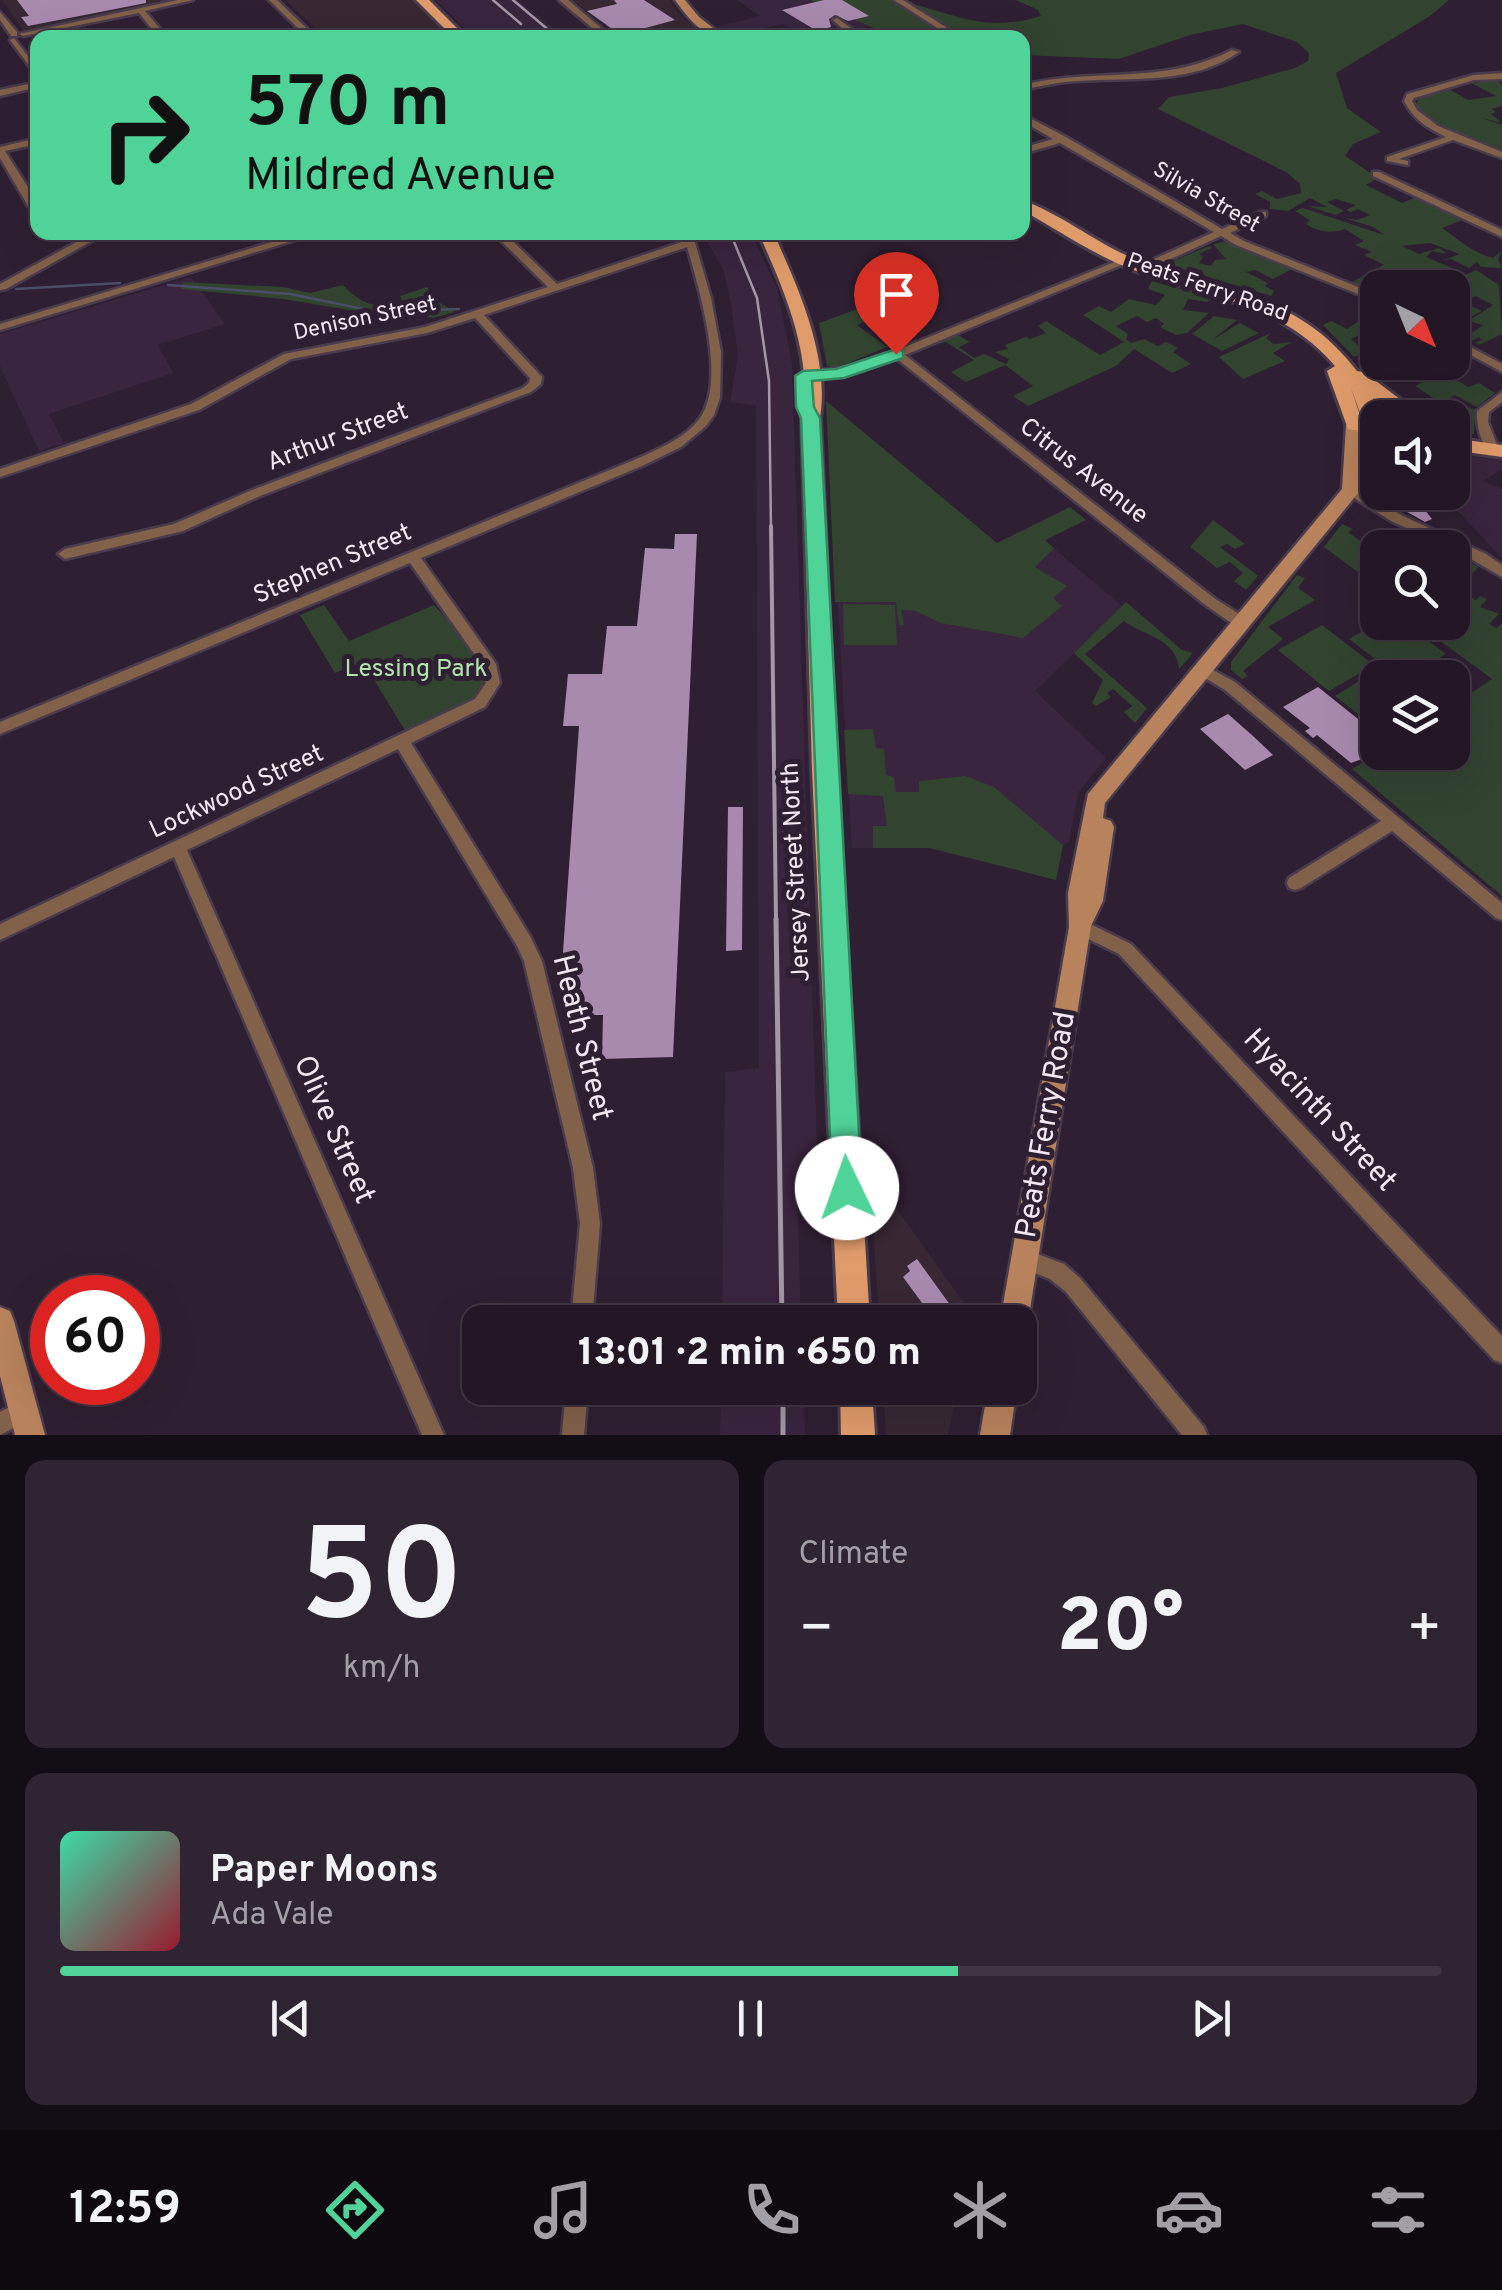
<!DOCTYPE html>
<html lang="en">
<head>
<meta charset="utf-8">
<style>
	body { margin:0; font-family:Overpass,sans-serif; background:#2f2432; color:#f1f3f6; height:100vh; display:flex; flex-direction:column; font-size:38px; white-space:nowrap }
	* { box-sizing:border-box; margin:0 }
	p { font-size:32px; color:#a39fa7 }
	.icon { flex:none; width:55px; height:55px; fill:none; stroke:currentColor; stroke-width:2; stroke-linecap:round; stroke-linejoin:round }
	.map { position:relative; height:1435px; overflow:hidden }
	.side { display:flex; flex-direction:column; gap:25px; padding:25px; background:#130d15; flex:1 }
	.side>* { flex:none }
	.hud { position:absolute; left:30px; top:30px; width:1000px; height:210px; border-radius:20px; box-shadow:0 10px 40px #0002,0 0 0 2px #403643; background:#50d398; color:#111; overflow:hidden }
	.needle { width:65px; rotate:137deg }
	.controls { position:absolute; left:1360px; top:270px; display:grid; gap:20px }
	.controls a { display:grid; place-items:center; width:110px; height:110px; border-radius:20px; background:#231726; box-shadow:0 10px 40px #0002,0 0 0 2px #403643; font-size:50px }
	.speed { position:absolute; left:30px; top:1275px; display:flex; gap:20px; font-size:50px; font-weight:700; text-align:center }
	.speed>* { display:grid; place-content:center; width:130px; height:130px; border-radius:50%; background:#231726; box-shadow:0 10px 40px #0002,0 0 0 2px #403643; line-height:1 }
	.speed .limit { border:15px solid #d22; background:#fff; color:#111 }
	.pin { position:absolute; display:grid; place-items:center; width:85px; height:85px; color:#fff; margin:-102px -42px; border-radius:50% 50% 50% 0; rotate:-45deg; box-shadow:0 0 10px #0007 }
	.pin .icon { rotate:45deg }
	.me { position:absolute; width:110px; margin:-55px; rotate:357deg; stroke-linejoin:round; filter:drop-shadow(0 0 8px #0008) }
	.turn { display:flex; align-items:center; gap:35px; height:210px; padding:0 50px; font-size:45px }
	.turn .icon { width:130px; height:130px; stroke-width:2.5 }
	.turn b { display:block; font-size:70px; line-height:85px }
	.big { font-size:75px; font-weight:800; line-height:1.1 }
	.side .widget { flex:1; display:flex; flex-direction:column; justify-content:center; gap:15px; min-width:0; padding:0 35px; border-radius:20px; background:#2f2432 }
	.side .dial { align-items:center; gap:0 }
	.dial b { font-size:130px; line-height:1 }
	.song { display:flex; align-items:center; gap:30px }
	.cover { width:120px; height:120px; border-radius:15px; background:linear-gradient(135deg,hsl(160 70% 55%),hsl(350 70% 35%)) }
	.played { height:10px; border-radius:5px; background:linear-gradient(90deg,#50d398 65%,#403643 65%) }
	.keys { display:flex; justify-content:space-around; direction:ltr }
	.heat { display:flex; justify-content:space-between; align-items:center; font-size:55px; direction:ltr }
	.side .tiles { flex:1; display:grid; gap:25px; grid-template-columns:1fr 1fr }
	.widget:last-child { grid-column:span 2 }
	.trip { position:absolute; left:462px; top:1305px; width:575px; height:100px; border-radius:20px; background:#231726; box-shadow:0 10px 40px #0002,0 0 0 2px #403643; font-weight:800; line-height:100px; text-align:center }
	.menu { display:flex; height:160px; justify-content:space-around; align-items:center; background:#0e090f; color:#a39fa7 }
	.menu .icon { width:70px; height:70px }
	.menu .on { color:#50d398 }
	.menu b { font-size:45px; color:#f1f3f6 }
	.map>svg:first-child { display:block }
	.commercial { fill:#372834 }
	.built { fill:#3a253e }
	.green { fill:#324330 }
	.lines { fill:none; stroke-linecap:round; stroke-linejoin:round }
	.stream { stroke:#4a4f67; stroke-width:2.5 }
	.building { fill:#a98aaf }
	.minor-casing { stroke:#4a3b4d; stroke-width:5 }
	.secondary-casing { stroke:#4a3b4d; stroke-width:5 }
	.primary-casing { stroke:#4a3b4d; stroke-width:6 }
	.minor { fill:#82614a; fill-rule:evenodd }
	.secondary { fill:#b7825c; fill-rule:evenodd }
	.primary { fill:#e09b6a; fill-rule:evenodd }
	.rail-far2 { stroke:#a497a6; stroke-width:2.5 }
	.rail-far1 { stroke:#a497a6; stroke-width:4 }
	.rail { stroke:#a497a6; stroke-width:5 }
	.route { fill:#50d398; stroke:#348963; stroke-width:2.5 }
	.labels { text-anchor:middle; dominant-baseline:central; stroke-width:10; stroke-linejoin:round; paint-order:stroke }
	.far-street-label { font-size:22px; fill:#f3e8f4; stroke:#2f1f32 }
	.street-label { font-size:25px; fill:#f3e8f4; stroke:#2f1f32 }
	.park-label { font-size:25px; fill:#b2e5ad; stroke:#2f1f32 }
	.near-street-label { font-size:30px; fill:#f3e8f4; stroke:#2f1f32 }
</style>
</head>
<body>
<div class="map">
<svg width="1502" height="1435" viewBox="0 0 1502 1435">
	<rect width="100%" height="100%" fill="#2f1f32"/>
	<!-- commercial -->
	<g class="commercial">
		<path d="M2 0H172L24 32Z"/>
		<path d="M285 0H413L451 35 326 37Z"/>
		<path d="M573 0H669L685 20 710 37H620Z"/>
		<path d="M870 1171 973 1316 972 1322H879Z"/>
		<path d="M883 1388H958L948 1435H886Z"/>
	</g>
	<!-- built -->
	<g class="built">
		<path d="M436 0H517L566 37H473Z"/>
		<path d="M737 0H887L885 22 841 34 830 28 800 35 782 24 730 36 716 27 760 16Z"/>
		<path d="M702 233H751L777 288 792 363 818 1177 799 1178 797 1184 801 1322H722L725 1072 759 1068 756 406 730 402 738 356 731 304 723 269Z"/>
		<path d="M191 277 225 324 158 345 173 373 49 414 64 443 39 451 0 366V334Z"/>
		<path d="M826 401 997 543 1070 507 1086 520 1045 541 1122 606 1035 691 1106 758 1078 793 1069 842 1063 845 1056 880 930 848H852Z"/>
		<path d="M1453 455 1502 460V469L1483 481 1502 489V558L1441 493 1452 492Z"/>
		<path d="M721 1388H804L805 1435H720Z"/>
	</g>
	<!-- green -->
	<g class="green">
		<path d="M810 0C838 0 870 0 897 0 952 12 982 34 1041 16L1038 10 1016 0H1449L1430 16 1336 73 1347 108 1381 132 1353 144 1345 156 1378 178 1366 185 1402 203 1419 196 1465 219 1442 228C1459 240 1473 253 1493 258L1502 251 1498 259 1502 268 1481 267 1477 262 1469 268 1451 259 1442 261 1459 254 1430 243 1402 246 1419 254 1439 248 1447 254 1432 251 1426 257 1464 273 1461 277 1476 270 1499 285 1502 334 1479 345 1475 343 1481 340 1479 337 1466 343 1453 335 1456 328 1469 335 1483 325 1468 321 1493 305 1476 296 1463 302 1482 311 1453 326 1465 316 1453 309 1452 288 1401 287 1406 284 1396 279 1389 283 1398 287 1378 288 1377 294 1366 290 1388 280 1387 273 1381 270 1373 275 1380 280 1362 288 1350 283 1384 265 1364 255 1372 252 1355 245 1364 241 1345 229C1332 234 1317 232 1306 224L1310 220 1295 211 1303 208 1384 235 1373 227 1342 217 1357 220 1370 215 1358 209 1351 212 1346 210 1356 205 1336 199 1327 202 1344 211 1336 215 1307 206 1327 207 1310 198 1288 211 1270 209V202L1255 194 1262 191 1277 199 1301 193 1300 184 1286 172 1158 109 1169 97 1222 88 1295 68 1308 61 1309 53 1297 42 1243 24 1190 35 1119 59 1023 55 1022 38 894 37Z"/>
		<path d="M1497 80 1502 85V106L1492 109 1496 112 1491 114 1502 123 1482 118 1502 125V149L1444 128 1415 106 1421 95 1447 88 1468 100 1496 96 1471 83Z"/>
		<path d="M1227 241 1231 242 1294 268 1273 279 1255 270 1246 272 1268 283 1265 286 1274 291 1271 296 1166 264 1209 246 1212 248 1199 254 1203 257 1199 263 1211 266 1215 260 1226 259 1213 244Z"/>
		<path d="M1152 281 1212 298 1208 302 1188 299 1183 310 1209 313 1187 333 1176 335 1160 327 1164 324 1156 318 1147 322 1137 316 1116 326 1128 334 1126 339 1131 343 1144 339 1158 346 1166 342 1178 348 1173 352 1191 364 1172 373 1134 349 1116 366 1028 406 1013 396 1033 386 1005 365 966 382 951 372 974 360 946 342 932 345 958 335 970 342 959 347 974 358 984 354 1006 364 1009 359 995 352 1008 349 1005 345 1026 337 1030 339 1046 333 1038 326 1046 321 1100 355 1124 342 1083 315 1099 306 1111 312 1129 299 1156 305 1165 295 1148 289Z"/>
		<path d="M183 282 283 287 310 293 343 285C362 306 377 308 404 304L400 296 427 287 435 300 455 312 433 318 412 313 373 314 283 299 181 289Z"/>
		<path d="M866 306 878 315 857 325 887 347 836 368 827 366 819 323Z"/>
		<path d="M1377 309V331L1373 328 1351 339 1360 347 1370 348 1377 343V347L1354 357 1323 325 1331 321 1347 329 1359 321H1370L1357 313Z"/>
		<path d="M1214 316 1237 320 1212 340 1240 323 1259 333 1222 351 1192 334Z"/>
		<path d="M1271 333 1266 338 1274 344 1292 342 1273 353 1285 361 1243 379 1219 357Z"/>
		<path d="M1464 351 1475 358 1459 366 1468 372 1455 379 1468 387 1479 383 1495 393 1477 407 1455 395 1447 399 1475 410 1474 434 1453 429 1452 418 1429 417 1410 407 1433 408 1439 414 1447 407 1415 386 1433 376 1411 363 1452 362 1453 355Z"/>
		<path d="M826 401 997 543 1070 507 1086 520 1045 540 1054 548 1035 567 1067 586 1053 598 1062 606 1023 638 941 623 915 611 901 610 904 625H899L896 602H835Z"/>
		<path d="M1213 520 1245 544 1235 549 1227 544 1220 547 1258 576 1246 590 1234 581 1243 573 1230 562 1217 568 1190 547Z"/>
		<path d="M1342 524 1353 529 1348 532 1377 553V565L1358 572 1324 547Z"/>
		<path d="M1456 556 1479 567 1466 579 1453 601 1461 602 1466 595 1476 600 1480 596 1487 599 1480 607 1499 614 1489 624 1496 628 1502 624V896L1352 769 1378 753 1452 752 1453 705 1492 679 1428 632 1432 628 1424 623 1452 622 1453 577 1460 581 1468 570 1453 563Z"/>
		<path d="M1297 575 1305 578 1298 588 1315 600 1268 627 1283 639 1243 671 1248 676 1242 679 1231 670V662Z"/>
		<path d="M1126 602 1182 650 1193 653 1179 669C1176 637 1142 636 1124 621L1085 654 1147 708 1135 723 1124 712 1132 706 1113 689 1107 693 1111 697 1096 706 1092 703 1103 680 1074 653Z"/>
		<path d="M843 604 895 605 897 645H844Z"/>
		<path d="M324 605 349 641 434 605 462 636 487 673C481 708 435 719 406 732L363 662 335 673 300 615Z"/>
		<path d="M1379 622 1403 623 1446 654 1407 677H1399L1349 639Z"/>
		<path d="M1322 625 1374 665 1329 691 1278 650Z"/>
		<path d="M1379 669 1391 677 1378 678 1377 729 1335 696Z"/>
		<path d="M873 729 876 748 884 749 886 775 894 777 896 792H919V781L965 776 994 787 1063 845 1056 880 930 848H873V826H887L883 796 848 794 844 730Z"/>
	</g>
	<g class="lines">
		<!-- stream -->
		<g class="stream">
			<path d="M168 285 290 294 378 312 459 309"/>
			<path d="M16 289 120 283"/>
		</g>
	</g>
	<!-- building -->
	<g class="building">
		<path d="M17 0H146V3L28 26 21 17 29 16Z"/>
		<path d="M614 0H644L675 20 638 30 643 33 625 38 587 11 617 4Z"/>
		<path d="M824 0H842L869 16 848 21 835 15 829 19 831 27 817 31 782 10Z"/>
		<path d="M1401 492H1411L1432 519 1425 522 1386 500Z"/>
		<path d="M675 534H697L673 1057 602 1059 603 1015H581L562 966 579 726H563L568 674H602L607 626H637L645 548 674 549Z"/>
		<path d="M1318 687 1378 735V753L1351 763 1317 735 1313 738 1305 731 1310 728 1283 707Z"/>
		<path d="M1228 714 1253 736 1273 755 1245 770 1200 729Z"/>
		<path d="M728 807H743L742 950 726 951Z"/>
		<path d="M917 1259 956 1313 943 1322H936L903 1277 910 1271 907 1266Z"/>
	</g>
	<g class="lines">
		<!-- minor casing -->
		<g class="minor-casing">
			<g id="minor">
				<path d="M178 0H193L145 11 168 38H159L139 13 23 36 19 34Z"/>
				<path d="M269 0H277L317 38H308Z"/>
				<path d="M559 0H568L613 38H604Z"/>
				<path d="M894 0H903L963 38H953Z"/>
				<path d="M0 12 17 32V36H11L0 20Z"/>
				<path d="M837 18 852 29 851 38H843L845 31 833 20Z"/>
				<path d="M863 36H890L894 38H859Z"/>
				<path d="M14 38 38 69V78L10 40Z"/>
				<path d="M1232 50 1239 52C1192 85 1132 77 1077 81 1059 82 1041 86 1022 90V85C1096 67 1162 86 1232 50Z"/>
				<path d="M1502 73V79L1474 80 1414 98 1412 101 1417 110 1438 126 1502 152V158L1453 140 1399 159 1408 161V165L1387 161V157L1446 137C1427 128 1413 119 1404 101L1407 94 1474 75Z"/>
				<path d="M38 82V87L0 96V90Z"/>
				<path d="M1022 114 1066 137 1222 229 1260 212H1266V216L1230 233 1244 241 1378 295V302L1236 245 1221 236 1147 270H1139V266L1214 232 1060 143 1022 154V148L1053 139 1022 121Z"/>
				<path d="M38 138V144L5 151 38 203V209L28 206 0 158V147Z"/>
				<path d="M1373 172H1379L1502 230V237L1373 176Z"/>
				<path d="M95 232H108L6 289 0 290V284Z"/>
				<path d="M305 232H322L0 330V324Z"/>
				<path d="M492 232H503L557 284 685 241 682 232H692L711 298 721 352 720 398 714 415 706 426 681 447 642 466 421 558 496 664 500 683 485 707 411 743 530 936 542 961 593 1168 600 1224 592 1322H571L580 1224 573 1168 524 961 517 946 398 749 187 850 444 1435H422L174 857 0 940V924L475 699 486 683 482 665 410 563 0 734V722L634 460C656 450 685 439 700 418 727 379 699 289 687 247L484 315 542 377 541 384 531 392 260 496 183 531 65 559 58 554 65 549 174 524 252 490 523 388 529 383 530 378 475 318 427 333 291 359 199 410 0 477V469L191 404 284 354 425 327 548 287Z"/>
				<path d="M1122 259 1131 261 905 355 1214 598 1247 619 1249 623 1247 627H1237L1204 604 896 358 862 371 803 379 797 376 803 373 860 365Z"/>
				<path d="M1452 337 1502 364V372L1452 345Z"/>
				<path d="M1502 392V402L1489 412 1488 422 1499 450 1493 454C1481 447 1476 425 1477 411Z"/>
				<path d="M1350 486 1403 516 1486 554 1502 565V577L1452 548 1393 522 1346 493 1344 490Z"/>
				<path d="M1202 664 1235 682 1502 903V920L1496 918 1392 831 1301 888 1295 890 1289 888 1287 883 1289 878 1381 821 1225 690 1197 673 1195 669Z"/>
				<path d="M1080 919 1131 944 1502 1336V1363L1494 1360 1119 954 1074 932 1071 927 1074 922Z"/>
				<path d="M1024 1249 1064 1264 1080 1278 1204 1427 1207 1435H1182L1066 1292 1050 1279 1017 1266 1014 1259 1017 1252Z"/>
				<path d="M566 1388H588L584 1435H562Z"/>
				<path d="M23 1400 31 1403 34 1411 31 1419 0 1435V1412Z"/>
			</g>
		</g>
		<!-- secondary casing -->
		<g class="secondary-casing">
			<g id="secondary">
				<path d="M675 0H685L699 17 726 38C703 38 688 18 675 0Z"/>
				<path d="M1354 420 1362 425 1360 467 1365 428 1367 425 1378 424V464L1368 481 1105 803 1103 818 1111 821 1114 827 1103 901 1091 926 1028 1322 1020 1334V1322H1000L1069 927 1068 893 1088 794 1342 489 1346 425Z"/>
				<path d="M0 1307 10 1311 14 1321 45 1435H15L0 1376Z"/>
				<path d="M988 1388H1017L1010 1435H980Z"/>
			</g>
		</g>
		<!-- primary casing -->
		<g class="primary-casing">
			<g id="primary">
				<path d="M416 0H429L467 38H454Z"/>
				<path d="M1022 200C1061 214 1095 242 1132 258 1220 297 1291 286 1357 371L1364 372 1425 418H1403L1373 398 1380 418 1378 434 1348 429 1327 371 1335 366C1280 301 1204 298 1131 269 1092 254 1058 230 1022 210ZM1351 388 1363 421H1362Z"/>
				<path d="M758 232H773C798 287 830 357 820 418L836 770 870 1322H838L812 770 802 418C814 357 783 287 758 232Z"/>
				<path d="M1452 438 1502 445V457L1452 450Z"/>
				<path d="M840 1388H872L875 1435H841Z"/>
			</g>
		</g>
		<!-- minor -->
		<use href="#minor" class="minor"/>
		<!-- secondary -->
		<use href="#secondary" class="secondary"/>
		<!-- primary -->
		<use href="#primary" class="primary"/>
		<!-- rail-far2 -->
		<g class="rail-far2">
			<path d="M493 0 521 24"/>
			<path d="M513 0 558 38"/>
			<path d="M730 232 757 298 769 381 771 529"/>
		</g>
		<!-- rail-far1 -->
		<path class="rail-far1" d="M771 526 776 921"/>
		<!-- rail -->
		<g class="rail">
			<path d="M776 919 782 1322"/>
			<path d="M783 1388V1435"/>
		</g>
	</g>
	<!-- route -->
	<path class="route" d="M896 349 903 351V358L844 378 812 381 814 407 820 418 862 1188 857 1199 847 1203 836 1199 832 1188 801 418 796 407 795 376 803 371 836 369Z"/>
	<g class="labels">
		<!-- far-street labels -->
		<g class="far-street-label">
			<text transform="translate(1206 198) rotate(30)">Silvia Street</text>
			<text transform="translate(1207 288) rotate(19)">Peats Ferry Road</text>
			<text transform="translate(365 319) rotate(-12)">Denison Street</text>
		</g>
		<!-- street labels -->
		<g class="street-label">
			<text transform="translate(338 438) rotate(-21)">Arthur Street</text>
			<text transform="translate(1083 472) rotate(38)">Citrus Avenue</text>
			<text transform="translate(333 565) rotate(-23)">Stephen Street</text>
			<text transform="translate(237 793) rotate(-25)">Lockwood Street</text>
			<text transform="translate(797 872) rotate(-93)">Jersey Street North</text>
		</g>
		<!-- park labels -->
		<g class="park-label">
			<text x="416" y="670">Lessing Park</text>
		</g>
		<!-- near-street labels -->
		<g class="near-street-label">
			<text transform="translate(581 1038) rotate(76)">Heath Street</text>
			<text transform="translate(1319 1111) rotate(47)">Hyacinth Street</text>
			<text transform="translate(1047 1125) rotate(-80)">Peats Ferry Road</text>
			<text transform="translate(333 1130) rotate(66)">Olive Street</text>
		</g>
	</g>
</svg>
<div class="controls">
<a><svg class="needle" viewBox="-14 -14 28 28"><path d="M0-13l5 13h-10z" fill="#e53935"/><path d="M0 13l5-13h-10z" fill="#a39fa7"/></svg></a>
<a><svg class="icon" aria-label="sound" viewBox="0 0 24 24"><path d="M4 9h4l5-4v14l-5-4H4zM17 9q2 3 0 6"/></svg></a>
<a><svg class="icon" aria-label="search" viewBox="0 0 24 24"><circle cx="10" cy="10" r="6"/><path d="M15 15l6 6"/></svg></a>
<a><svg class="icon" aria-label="layers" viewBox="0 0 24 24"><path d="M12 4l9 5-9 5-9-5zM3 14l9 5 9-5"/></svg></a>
</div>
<div class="speed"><div class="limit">60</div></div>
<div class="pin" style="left:896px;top:354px;background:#d93025"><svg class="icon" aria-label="arrive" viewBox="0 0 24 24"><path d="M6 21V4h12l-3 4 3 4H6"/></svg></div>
<svg class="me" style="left:847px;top:1188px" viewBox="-20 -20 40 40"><circle r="19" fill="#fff"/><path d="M0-13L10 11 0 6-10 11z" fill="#50d398"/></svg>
<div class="trip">13:01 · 2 min · 650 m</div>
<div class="hud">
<div class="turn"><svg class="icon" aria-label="right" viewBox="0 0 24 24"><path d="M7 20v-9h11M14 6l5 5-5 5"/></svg><div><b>570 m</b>Mildred Avenue</div></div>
</div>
</div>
<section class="side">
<div class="tiles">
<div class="widget dial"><b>50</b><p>km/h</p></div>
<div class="widget"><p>Climate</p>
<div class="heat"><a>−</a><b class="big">20°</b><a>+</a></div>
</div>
<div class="widget">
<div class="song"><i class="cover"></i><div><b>Paper Moons</b><p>Ada Vale</p></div></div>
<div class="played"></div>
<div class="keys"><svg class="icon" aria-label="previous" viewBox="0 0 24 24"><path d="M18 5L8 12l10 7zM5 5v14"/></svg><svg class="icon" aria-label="pause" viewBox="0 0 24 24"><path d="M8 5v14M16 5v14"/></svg><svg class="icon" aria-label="next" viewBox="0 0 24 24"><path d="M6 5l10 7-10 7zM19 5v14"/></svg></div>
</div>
</div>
</section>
<nav class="menu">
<b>12:59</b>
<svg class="icon on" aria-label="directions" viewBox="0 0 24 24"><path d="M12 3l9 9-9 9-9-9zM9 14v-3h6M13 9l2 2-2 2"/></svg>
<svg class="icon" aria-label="music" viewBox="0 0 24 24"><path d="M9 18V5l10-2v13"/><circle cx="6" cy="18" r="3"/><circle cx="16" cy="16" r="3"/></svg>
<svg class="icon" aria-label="phone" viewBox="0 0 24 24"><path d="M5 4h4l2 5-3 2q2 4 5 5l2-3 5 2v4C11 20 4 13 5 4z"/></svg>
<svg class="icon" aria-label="climate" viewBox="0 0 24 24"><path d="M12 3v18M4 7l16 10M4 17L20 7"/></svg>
<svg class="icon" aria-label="car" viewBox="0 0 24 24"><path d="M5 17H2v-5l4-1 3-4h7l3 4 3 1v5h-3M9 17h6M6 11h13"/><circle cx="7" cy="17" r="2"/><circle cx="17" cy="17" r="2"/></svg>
<svg class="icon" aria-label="filters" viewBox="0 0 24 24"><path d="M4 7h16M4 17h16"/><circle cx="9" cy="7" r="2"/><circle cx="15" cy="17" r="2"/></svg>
</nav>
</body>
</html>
